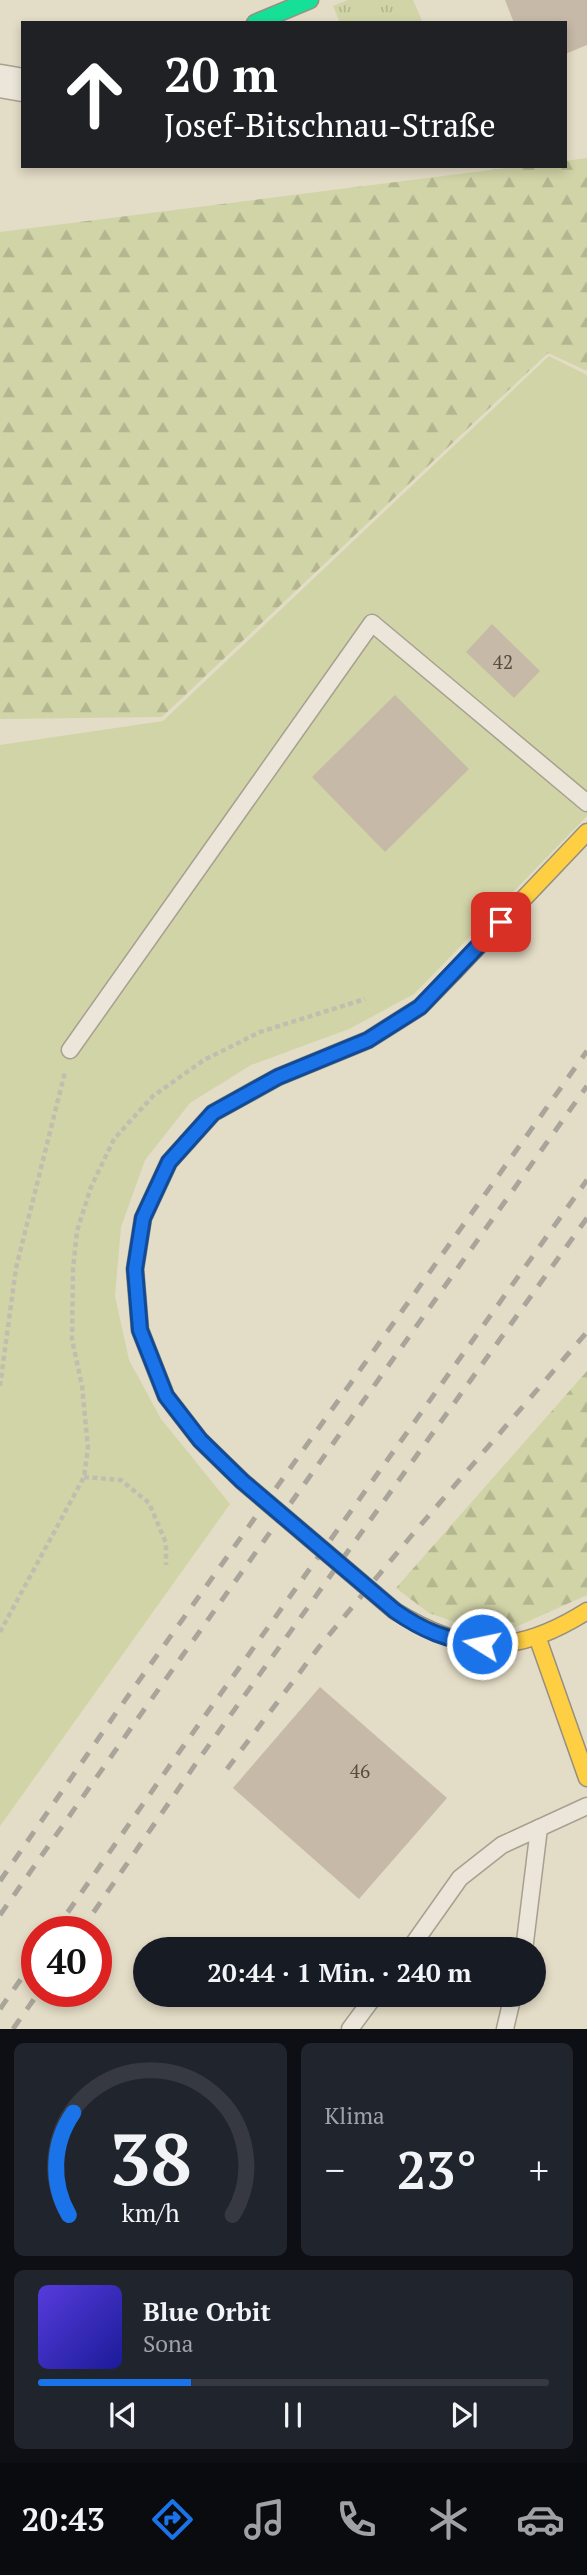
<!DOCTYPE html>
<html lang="de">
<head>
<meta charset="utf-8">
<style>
	body { margin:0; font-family:"PT Serif",serif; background:#20242c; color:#f1f3f6; height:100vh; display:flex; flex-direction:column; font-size:26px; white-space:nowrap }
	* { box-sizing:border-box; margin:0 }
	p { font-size:23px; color:#9ea1a6 }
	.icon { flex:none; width:38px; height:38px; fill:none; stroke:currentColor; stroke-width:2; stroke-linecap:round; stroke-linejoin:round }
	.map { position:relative; height:2029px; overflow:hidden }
	.details { display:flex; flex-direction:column; gap:14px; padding:14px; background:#0d0f14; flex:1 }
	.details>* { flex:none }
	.top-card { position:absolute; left:21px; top:21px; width:546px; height:147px; border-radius:0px; box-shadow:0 4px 10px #0003; background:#202124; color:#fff; overflow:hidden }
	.speed { position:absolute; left:21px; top:1916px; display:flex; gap:14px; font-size:35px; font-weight:700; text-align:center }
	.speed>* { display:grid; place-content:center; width:91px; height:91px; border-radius:50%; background:#171b24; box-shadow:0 4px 10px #0003; line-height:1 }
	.speed .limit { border:10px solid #d22; background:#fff; color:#111 }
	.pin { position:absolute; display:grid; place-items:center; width:60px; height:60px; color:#fff; margin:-30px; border-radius:14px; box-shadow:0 4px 10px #0006 }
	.me { position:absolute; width:77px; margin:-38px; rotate:280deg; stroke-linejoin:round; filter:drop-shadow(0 0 5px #0008) }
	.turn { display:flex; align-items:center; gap:24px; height:147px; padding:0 28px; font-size:32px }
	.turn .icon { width:91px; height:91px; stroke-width:2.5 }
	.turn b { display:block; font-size:49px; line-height:60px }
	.big { font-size:52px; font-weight:700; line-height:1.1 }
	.details .tile { flex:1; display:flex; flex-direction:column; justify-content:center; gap:10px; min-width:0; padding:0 24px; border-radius:10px; background:#20242c }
	.details .dial { align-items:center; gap:0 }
	.dial svg { height:182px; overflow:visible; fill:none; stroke:#363941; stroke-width:7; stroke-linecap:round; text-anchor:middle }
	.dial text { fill:#f1f3f6; stroke:none }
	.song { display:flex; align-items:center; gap:21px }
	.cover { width:84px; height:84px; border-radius:10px; background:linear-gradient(135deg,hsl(250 70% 55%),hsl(240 70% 35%)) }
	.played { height:7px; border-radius:4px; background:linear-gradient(90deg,#1a73e8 30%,#363941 30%) }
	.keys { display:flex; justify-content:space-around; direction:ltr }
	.heat { display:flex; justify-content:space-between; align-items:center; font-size:38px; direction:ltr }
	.details .tiles { flex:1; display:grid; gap:14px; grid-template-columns:1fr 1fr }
	.tile:last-child { grid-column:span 2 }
	.trip { position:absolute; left:133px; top:1937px; width:413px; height:70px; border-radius:35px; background:#171b24; box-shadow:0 4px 10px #0003; font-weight:700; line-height:70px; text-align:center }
	.menu { display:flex; height:112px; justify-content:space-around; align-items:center; background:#090b0e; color:#9ea1a6 }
	.menu .icon { width:49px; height:49px }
	.menu .on { color:#1a73e8 }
	.menu b { font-size:32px; color:#f1f3f6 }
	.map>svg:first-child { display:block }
	.grass { fill:#d1d4a7 }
	.forest { fill:url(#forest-firs) }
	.park { fill:url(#park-tufts) }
	.building { fill:#c7b9a7 }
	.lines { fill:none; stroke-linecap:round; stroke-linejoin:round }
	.lane-casing { stroke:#a7a090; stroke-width:19 }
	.street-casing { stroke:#a7a090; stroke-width:35 }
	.fast-casing { stroke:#978f80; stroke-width:19 }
	.slow-casing { stroke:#978f80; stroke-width:19 }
	.jam-casing { stroke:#978f80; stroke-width:19 }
	.path { stroke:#c3bdb0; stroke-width:4.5; stroke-dasharray:5 3.5; stroke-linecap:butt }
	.lane { stroke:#ebe6d9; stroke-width:16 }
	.street { stroke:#ebe6d9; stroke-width:32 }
	.fast { stroke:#16e098; stroke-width:16 }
	.slow { stroke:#ffcf43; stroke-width:16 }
	.jam { stroke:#f24e42; stroke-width:16 }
	.rail { stroke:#a9a59a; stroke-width:5; stroke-dasharray:12 12; stroke-linecap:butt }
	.fast-bridge-casing { stroke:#978f80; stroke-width:19; stroke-linecap:butt }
	.fast-bridge { stroke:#16e098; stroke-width:16 }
	.route-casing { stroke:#114b97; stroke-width:18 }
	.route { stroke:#1a73e8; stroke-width:12 }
	.labels { text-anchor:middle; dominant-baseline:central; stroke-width:7; stroke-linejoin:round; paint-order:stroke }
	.number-label { font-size:19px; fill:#5a4c3c }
</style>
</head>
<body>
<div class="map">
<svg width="587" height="2029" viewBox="0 0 587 2029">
	<defs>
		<pattern id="forest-firs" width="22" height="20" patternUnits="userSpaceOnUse" patternTransform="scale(1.75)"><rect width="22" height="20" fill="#d1d4a7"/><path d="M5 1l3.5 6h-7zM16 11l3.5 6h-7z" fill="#b4b68f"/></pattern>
		<pattern id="park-tufts" width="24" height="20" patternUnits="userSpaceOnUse" patternTransform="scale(1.75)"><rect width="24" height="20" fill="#d1d4a7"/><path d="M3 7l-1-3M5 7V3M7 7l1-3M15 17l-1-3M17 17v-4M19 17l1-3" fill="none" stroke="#b4b68f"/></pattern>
	</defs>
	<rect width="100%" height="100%" fill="#e3dcc6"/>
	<!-- grass -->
	<path class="grass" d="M549 356 587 375V816L414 994 349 1029 251 1065 190 1103 145 1160 121 1227 115 1296 129 1360 161 1419 230 1504 0 1826V745L163 721Z"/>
	<!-- forest -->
	<g class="forest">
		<path d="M587 158V371L548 353 162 717 0 719V232L522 166H565V161Z"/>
		<path d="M587 1371V1595L509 1630 475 1629 429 1613 396 1588Z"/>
	</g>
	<!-- park -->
	<path class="park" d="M348 0H413L423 23H340L333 6Z"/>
	<!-- building -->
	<g class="building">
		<path d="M505 0H587V45L565 54V23H514Z"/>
		<path d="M492 624 540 671 514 698 466 652Z"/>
		<path d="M395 695 469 769 385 852 312 777Z"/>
		<path d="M320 1687 447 1798 359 1899 233 1788Z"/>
	</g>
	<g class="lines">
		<!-- lane casing -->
		<g class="lane-casing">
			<g id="lane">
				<path d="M70 1050 372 623 587 803"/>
				<path d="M409 1950 460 1878 502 1845 587 1806"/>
				<path d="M524 1950 539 1828"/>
				<path d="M350 2029 375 1995"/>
				<path d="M505 2029 513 1995"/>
			</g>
		</g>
		<!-- street casing -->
		<g class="street-casing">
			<path id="street" d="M0 81 23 85"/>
		</g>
		<!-- fast casing -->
		<g class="fast-casing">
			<path id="fast" d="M255 23 310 0"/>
		</g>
		<!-- slow casing -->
		<g class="slow-casing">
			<g id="slow">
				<path d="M454 972 587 832"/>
				<path d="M187 1142 169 1162 143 1218 135 1269 140 1330 166 1396 200 1440 242 1481"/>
				<path d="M395 1611C466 1655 516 1656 587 1611"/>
				<path d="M538 1639 587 1778"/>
			</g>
		</g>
		<!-- jam casing -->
		<g class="jam-casing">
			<path id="jam" d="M187 1142 213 1113 278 1077 368 1040 420 1007 454 972"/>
		</g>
		<!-- path -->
		<g class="path">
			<path d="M0 1386 16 1268 65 1072"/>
			<path d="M84 1477 121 1480 149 1503 166 1543V1565"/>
			<path d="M0 1632 84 1477 88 1448 82 1386 72 1339 73 1269 77 1231 91 1187 114 1139 153 1096 204 1060 260 1032 365 999"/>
		</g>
		<!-- lane -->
		<use href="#lane" class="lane"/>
		<!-- street -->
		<use href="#street" class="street"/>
		<!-- fast -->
		<use href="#fast" class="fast"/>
		<!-- slow -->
		<use href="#slow" class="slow"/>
		<!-- jam -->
		<use href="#jam" class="jam"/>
		<!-- rail -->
		<g class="rail">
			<path d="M227 1769 319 1647 412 1535 587 1332"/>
			<path d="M0 1881 116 1713 587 1051"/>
			<path d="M0 1915 136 1721 587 1086"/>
			<path d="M54 1932 182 1748 587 1180"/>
			<path d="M80 1932 199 1759 587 1218"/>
			<path d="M0 2009 37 1956"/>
			<path d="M13 2029 39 1992"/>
		</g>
		<!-- fast-bridge casing -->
		<g class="fast-bridge-casing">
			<path id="fast-bridge" d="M242 1481 395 1611"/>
		</g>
		<!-- fast-bridge -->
		<use href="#fast-bridge" class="fast-bridge"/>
	</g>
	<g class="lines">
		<!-- route casing -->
		<g class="route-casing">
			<path id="route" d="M482 1644C448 1641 422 1630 395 1611L242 1481 200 1440 166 1396 140 1330 135 1269 143 1218 169 1162 213 1113 278 1077 368 1040 420 1007 501 922"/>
		</g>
		<!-- route -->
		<use href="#route" class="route"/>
	</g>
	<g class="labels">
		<!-- number labels -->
		<g class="number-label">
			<text x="503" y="661">42</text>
			<text x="360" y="1770">46</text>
		</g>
	</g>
</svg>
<div class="speed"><div class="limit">40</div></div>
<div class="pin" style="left:501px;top:922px;background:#d93025"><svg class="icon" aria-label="arrive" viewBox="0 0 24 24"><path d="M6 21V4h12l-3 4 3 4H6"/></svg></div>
<svg class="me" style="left:482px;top:1644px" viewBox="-20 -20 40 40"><circle r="17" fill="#1a73e8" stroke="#fff" stroke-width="3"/><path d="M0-11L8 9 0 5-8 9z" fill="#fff"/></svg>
<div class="trip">20:44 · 1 Min. · 240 m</div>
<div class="top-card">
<div class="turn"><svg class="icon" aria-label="ahead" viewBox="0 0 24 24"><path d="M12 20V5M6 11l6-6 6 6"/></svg><div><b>20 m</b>Josef-Bitschnau-Straße</div></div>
</div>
</div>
<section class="details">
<div class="tiles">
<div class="tile dial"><svg viewBox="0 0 100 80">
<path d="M14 69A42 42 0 1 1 86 69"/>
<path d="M14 69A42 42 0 0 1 16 24" stroke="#1a73e8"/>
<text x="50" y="56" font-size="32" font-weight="700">38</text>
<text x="50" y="72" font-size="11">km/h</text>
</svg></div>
<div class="tile"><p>Klima</p>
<div class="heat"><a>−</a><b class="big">23°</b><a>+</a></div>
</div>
<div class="tile">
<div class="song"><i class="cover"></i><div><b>Blue Orbit</b><p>Sona</p></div></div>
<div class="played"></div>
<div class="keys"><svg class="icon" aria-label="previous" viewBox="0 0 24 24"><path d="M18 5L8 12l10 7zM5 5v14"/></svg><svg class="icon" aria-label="pause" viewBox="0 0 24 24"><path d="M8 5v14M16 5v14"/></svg><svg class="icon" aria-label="next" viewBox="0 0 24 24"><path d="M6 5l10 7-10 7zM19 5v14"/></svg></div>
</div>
</div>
</section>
<nav class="menu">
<b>20:43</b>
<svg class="icon on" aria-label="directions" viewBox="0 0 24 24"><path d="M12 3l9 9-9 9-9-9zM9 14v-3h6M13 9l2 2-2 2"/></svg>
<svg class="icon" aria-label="music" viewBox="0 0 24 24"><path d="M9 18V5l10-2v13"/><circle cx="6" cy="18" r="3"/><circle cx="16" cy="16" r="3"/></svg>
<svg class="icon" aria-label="phone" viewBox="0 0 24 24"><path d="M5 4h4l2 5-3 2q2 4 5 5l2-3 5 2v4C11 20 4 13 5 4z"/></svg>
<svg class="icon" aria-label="climate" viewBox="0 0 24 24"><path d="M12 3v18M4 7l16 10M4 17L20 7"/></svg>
<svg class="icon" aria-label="car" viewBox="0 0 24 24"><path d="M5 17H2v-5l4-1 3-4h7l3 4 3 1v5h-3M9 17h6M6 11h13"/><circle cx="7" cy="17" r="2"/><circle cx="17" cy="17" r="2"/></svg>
</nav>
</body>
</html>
